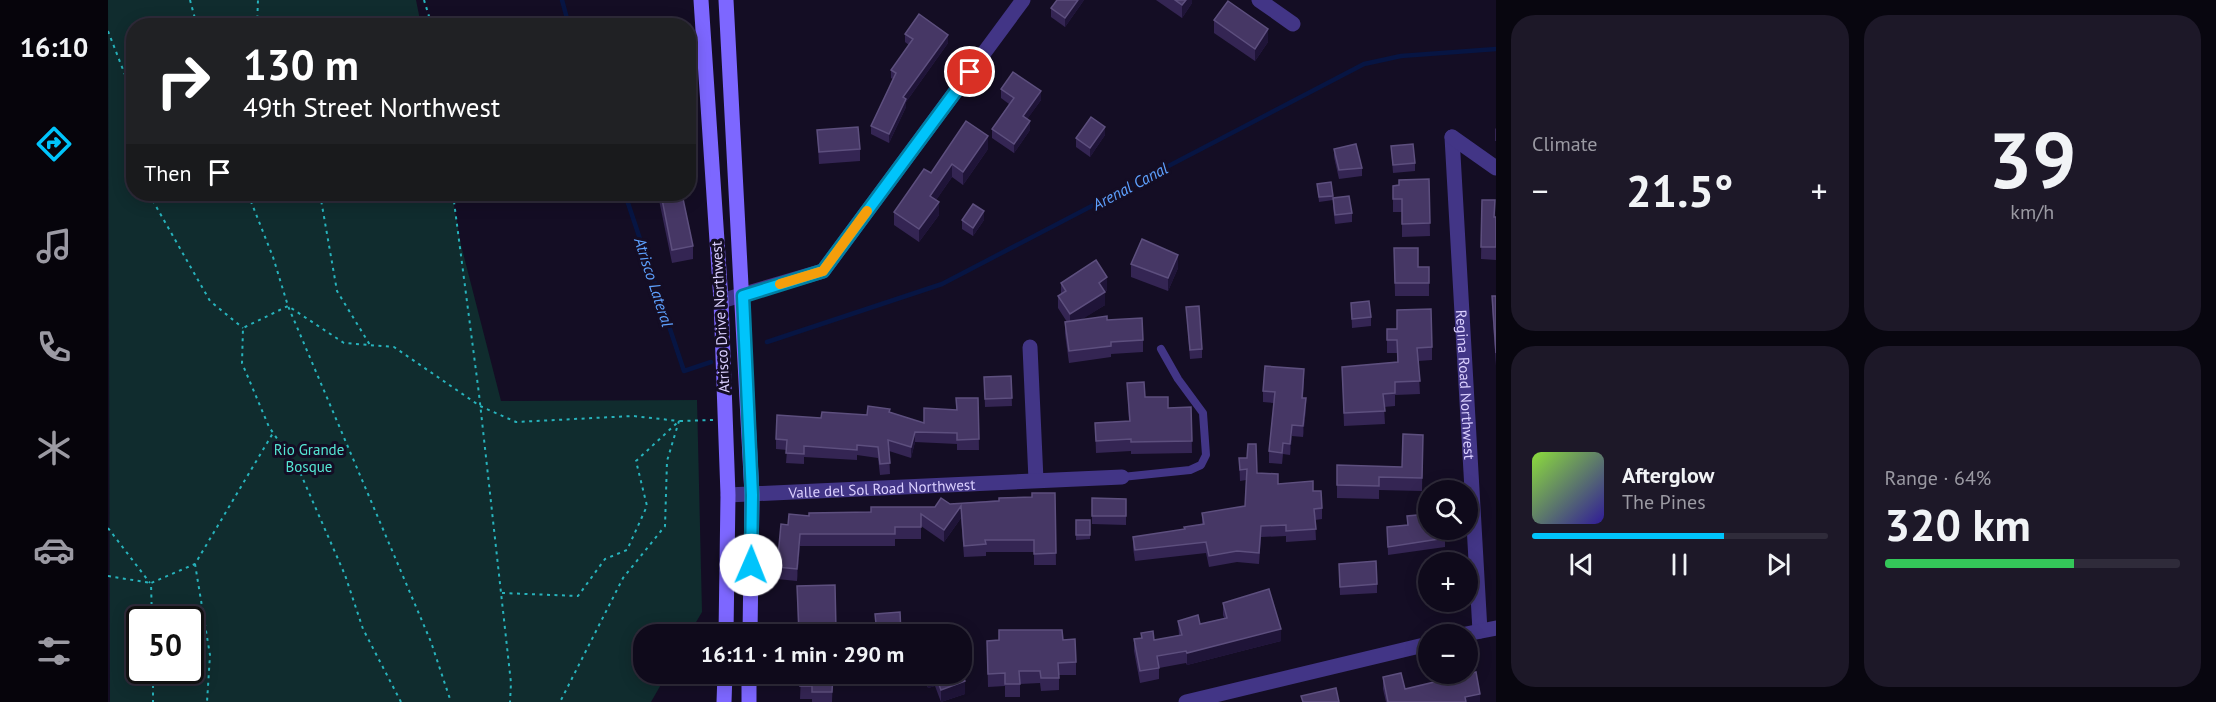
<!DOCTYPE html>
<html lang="en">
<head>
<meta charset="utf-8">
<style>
	body { margin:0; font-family:"PT Sans",sans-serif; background:#1d1828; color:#f1f3f6; height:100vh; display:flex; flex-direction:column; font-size:22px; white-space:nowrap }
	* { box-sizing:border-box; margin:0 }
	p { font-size:20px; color:#9b9aa3 }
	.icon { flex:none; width:33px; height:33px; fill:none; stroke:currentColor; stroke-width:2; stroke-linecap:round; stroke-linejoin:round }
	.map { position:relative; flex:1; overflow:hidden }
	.drawer { display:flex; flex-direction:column; gap:15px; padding:15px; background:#08060f; width:720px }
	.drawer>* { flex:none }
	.guide { position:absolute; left:18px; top:18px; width:570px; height:183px; border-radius:24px; box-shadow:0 3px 15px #0003,0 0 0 2px #2f2b3a; background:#202124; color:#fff; overflow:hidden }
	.controls { position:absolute; left:1310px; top:480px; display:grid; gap:12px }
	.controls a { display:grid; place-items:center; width:60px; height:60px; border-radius:50%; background:#0f0a1b; box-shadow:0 3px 15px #0003,0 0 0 2px #2f2b3a; font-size:30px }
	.speed { position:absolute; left:18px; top:606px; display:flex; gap:12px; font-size:30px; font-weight:700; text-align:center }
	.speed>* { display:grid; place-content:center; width:78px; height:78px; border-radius:50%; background:#0f0a1b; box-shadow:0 3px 15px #0003,0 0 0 2px #2f2b3a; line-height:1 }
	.speed .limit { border:3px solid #111; border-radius:9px; background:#fff; color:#111 }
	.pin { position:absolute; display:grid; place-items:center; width:51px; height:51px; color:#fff; margin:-26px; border:3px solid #fff; border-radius:50%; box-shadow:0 2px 6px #0007 }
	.me { position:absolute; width:66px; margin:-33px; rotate:1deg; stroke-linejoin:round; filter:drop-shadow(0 0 4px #0008) }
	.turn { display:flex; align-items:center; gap:21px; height:126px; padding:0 18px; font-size:27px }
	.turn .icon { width:78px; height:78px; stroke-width:2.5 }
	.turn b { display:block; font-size:42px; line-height:51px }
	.then { display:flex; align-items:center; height:57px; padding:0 18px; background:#0003; gap:12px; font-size:22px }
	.big { font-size:45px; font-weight:600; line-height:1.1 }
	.drawer .tile { flex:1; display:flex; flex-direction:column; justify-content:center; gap:9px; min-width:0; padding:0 21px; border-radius:24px; background:#1d1828 }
	.drawer .dial { align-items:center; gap:0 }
	.dial b { font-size:78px; line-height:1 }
	.song { display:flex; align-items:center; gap:18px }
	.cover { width:72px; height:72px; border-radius:9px; background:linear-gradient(135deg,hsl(90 70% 55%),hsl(250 70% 35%)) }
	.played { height:6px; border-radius:3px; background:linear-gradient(90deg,#00c4fb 65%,#2f2b3a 65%) }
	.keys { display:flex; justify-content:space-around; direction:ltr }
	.heat { display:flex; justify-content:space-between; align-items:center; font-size:33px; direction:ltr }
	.charge { height:9px; border-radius:4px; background:linear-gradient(90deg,#34c759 64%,#2f2b3a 0) }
	.drawer .tiles { flex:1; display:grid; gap:15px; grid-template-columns:repeat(2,1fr) }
	.trip { position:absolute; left:525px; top:624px; width:339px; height:60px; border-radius:24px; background:#0f0a1b; box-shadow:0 3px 15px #0003,0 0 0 2px #2f2b3a; font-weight:600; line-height:60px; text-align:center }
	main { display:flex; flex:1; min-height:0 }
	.menu { display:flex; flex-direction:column; width:108px; justify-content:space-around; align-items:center; background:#06040b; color:#9b9aa3 }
	.menu .icon { width:42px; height:42px }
	.menu .current { color:#00c4fb }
	.menu b { font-size:27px; color:#f1f3f6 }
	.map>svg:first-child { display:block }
	.green { fill:#102c2e; fill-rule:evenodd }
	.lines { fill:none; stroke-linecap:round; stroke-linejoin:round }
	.stream { stroke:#071543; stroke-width:4.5 }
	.path { stroke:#27b3bc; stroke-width:2; stroke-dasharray:3 4.5; stroke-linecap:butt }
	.service { stroke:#423586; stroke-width:8 }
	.minor { stroke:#423586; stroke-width:15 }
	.tertiary { stroke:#423586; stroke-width:15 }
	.secondary { stroke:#7d67ff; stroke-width:15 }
	.wall { fill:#342553 }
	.shaded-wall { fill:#1f1438 }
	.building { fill:#463765; stroke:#5d4f7e; stroke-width:1.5 }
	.route-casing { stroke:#007fa3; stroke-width:15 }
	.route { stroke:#00c4fb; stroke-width:10 }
	.slow { stroke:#f59e0b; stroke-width:10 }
	.labels { text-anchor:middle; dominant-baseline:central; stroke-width:6; stroke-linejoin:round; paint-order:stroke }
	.street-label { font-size:15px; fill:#dbd0ff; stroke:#140d24 }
	.park-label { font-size:15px; fill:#55e6d3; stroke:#140d24 }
	.water-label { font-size:16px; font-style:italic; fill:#5ea1ff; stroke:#140d24 }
</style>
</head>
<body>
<main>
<nav class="menu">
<b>16:10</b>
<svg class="icon current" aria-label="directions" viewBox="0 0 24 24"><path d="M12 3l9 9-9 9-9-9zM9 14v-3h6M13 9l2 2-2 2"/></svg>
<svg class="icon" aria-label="music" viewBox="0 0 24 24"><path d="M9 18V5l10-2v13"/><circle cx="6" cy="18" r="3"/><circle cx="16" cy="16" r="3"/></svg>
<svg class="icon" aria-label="phone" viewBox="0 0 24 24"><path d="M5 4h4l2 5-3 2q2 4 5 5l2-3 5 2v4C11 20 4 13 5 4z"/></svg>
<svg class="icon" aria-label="climate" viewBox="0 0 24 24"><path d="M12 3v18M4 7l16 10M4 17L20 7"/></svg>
<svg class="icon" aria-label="car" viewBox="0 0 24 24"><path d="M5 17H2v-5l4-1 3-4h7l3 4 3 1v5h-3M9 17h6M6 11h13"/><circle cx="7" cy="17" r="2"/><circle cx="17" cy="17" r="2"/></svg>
<svg class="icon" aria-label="filters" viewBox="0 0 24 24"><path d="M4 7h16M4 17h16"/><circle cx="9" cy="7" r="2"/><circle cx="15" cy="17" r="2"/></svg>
</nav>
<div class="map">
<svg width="1388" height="702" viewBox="0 0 1388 702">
	<rect width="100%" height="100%" fill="#140d24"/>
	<!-- green -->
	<path class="green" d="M0 0H308L313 25 26 26V194H344L353 245 393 401 589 400 594 612 581 634H536V674H559L543 702H2ZM32 620H82V670H32Z"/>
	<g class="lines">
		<!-- stream -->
		<g class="stream">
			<path d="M454 0 461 26"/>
			<path d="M517 194 576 371 603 362"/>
			<path d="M659 342 834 284 1256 64 1293 56 1388 49"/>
		</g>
		<!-- path -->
		<g class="path">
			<path d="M82 0 89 26"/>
			<path d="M316 0 324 26"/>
			<path d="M149 26 150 0"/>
			<path d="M0 31 26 98"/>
			<path d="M41 194 102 301 135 328"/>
			<path d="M140 194 165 257 180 306 323 642 343 702"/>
			<path d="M212 194 229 291 262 345"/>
			<path d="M345 194 371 394 403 683 402 702"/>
			<path d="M0 528 42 583"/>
			<path d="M87 564 102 655 99 702"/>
			<path d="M0 576 43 583"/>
			<path d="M394 593 470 596 497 559 519 550 539 506 528 461 571 421 605 420"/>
			<path d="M44 620 43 583 87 564 165 433"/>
			<path d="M45 670V702"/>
			<path d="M293 702 255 629 237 575 191 470 161 427 134 363 135 328 180 306 236 343 286 347 372 406 408 422 525 416 571 421 559 461 557 526 515 578 452 702"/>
		</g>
		<!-- service -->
		<path class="service" d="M1014 477 1082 470 1093 465 1098 455 1095 413 1070 379 1053 349"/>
		<!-- minor -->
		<g class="minor">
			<path d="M1151 0 1185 24"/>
			<path id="s1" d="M1344 137 1372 631"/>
			<path d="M1344 137 1388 168"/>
			<path d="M613 301 715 271 915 0"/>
			<path d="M922 347 928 480"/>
			<path id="s2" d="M620 495 1014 477"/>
		</g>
		<!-- tertiary -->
		<g class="tertiary">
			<path d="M1358 634 1388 628"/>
			<path d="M1078 702 1320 644"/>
		</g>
		<!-- secondary -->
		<g class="secondary">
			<path d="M593 0 613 301 620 495 618 634"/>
			<path d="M618 0 644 495 642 634"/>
			<path d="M616 702 617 674"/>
			<path d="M641 702V674"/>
		</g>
	</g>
	<!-- wall -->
	<g class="wall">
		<path d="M976 0 957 27 943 17V8Z"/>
		<path d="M1048 0H1084V3L1074 18Z"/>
		<path d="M1106 20 1160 42 1147 61 1106 33Z"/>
		<path d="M797 34 840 43 798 102V107L781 143 763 134V126L785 79 783 78V70L801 45 797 42Z"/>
		<path d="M893 89 933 100 919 119 922 130 906 153 884 138V129L901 104 893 98Z"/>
		<path d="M1388 128V141H1387V129Z"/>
		<path d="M709 130 752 149V161L711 164Z"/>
		<path d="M997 135 982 157 968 147V138Z"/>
		<path d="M1283 146 1307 163V171L1285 173Z"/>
		<path d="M880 149 855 185 844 177 828 200 831 215 811 242 786 225V212L823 173Z"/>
		<path d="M1226 149 1254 168V176L1231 179 1226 157Z"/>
		<path d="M1321 179 1322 236 1294 237V212H1285V186L1291 185Z"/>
		<path d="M1223 182 1225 198 1244 213V222L1227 224 1225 207V200L1211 202 1209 184Z"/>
		<path d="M542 194H577V199H575L585 246V259L564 263 551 200 543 201Z"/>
		<path d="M1374 200 1387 217H1388V260L1373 259Z"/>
		<path d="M854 220H876L865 236 854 229Z"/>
		<path d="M1286 248 1310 267H1321V296H1287Z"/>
		<path d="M1023 264 1070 268 1060 291 1023 277Z"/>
		<path d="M953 283 999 290 997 292V305L972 320H999L1035 340V352L1003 354V357L961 363 957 334V322H959L950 308V296L953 294Z"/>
		<path d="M1384 296H1388V366L1384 309Z"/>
		<path d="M1243 303 1263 317V326L1244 328Z"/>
		<path d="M1078 307 1094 349V358L1082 359Z"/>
		<path d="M1279 329 1324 347V360L1310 361 1312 394 1287 395V406L1276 407 1277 424 1236 426 1234 367 1289 362V353H1279Z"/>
		<path d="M903 376 904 406 877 407 876 377Z"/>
		<path d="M1196 380 1195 398 1198 409 1195 437 1184 436 1182 455 1175 454 1174 464 1161 463V451L1166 403 1155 402V391Z"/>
		<path d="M1019 383 1037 397 1060 408 1083 407 1084 453 1023 454V451L988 453 987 423 1021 421Z"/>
		<path d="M870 398 871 450H849V444L807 442 803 458 781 451 782 474 772 475 770 458 749 455V460L696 457V464L678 463 679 450 668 449V439L713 418 782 412 816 423 848 410Z"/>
		<path d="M1315 435 1314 491 1271 490V499L1229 498V465L1294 467Z"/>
		<path d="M1131 458 1149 473 1170 484 1205 491 1214 508V519L1207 520 1208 540 1178 542V536L1153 537 1151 564 1129 562 1101 567 1098 553 1027 561 1025 548V537L1076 529 1094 524V513L1137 506 1138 480 1132 481Z"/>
		<path d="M947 493 948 565H926V552H878V556L856 557 853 518 836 542 813 526V539H787V546H692L689 581 669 579V567L701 516 827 507 842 504 924 497Z"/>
		<path d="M984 498 1018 499V525L984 524Z"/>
		<path d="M1299 516 1337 538V547L1280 555 1279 527 1299 525Z"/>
		<path d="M968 520H982V539L968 540Z"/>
		<path d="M1231 564 1269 584V593L1232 595Z"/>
		<path d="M727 585 728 634H690L689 586Z"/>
		<path d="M1115 603 1173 641 1079 665 1078 663 1051 668V679L1032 683 1026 651V639L1033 638V633L1046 640 1071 635 1070 621 1092 624 1116 618 1115 615Z"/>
		<path d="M955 640 968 662V675H951V690L933 691 932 683 912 684V697H897V686L880 687 879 641Z"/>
		<path d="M693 674H725L724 702H704V699H692Z"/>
		<path d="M815 674H854L857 694 833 702 827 686 820 688Z"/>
		<path d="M1275 677 1297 689 1372 702H1278L1275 689Z"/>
	</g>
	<!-- shaded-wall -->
	<g class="shaded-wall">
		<path d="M970 0H976L957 27V18Z"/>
		<path d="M1078 0H1084V3L1074 18V5Z"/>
		<path d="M1160 29V42L1147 61V49Z"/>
		<path d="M840 35V43L798 102V107L781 143V134L795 97Z"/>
		<path d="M933 91V100L915 125V116Z"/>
		<path d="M922 121V130L906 153V144Z"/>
		<path d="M997 127V135L982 157V148Z"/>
		<path d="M880 136V149L855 185V172Z"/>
		<path d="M844 164V177L822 209V196Z"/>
		<path d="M831 202V215L811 242V229Z"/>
		<path d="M876 211V220L865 236V228Z"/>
		<path d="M1070 255V268L1060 291V278Z"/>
		<path d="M999 277V290L997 292V305L962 327V314L991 283Z"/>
		<path d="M1198 398V409L1195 437V426Z"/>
		<path d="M1184 425V436L1182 455V444Z"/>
		<path d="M807 432V442L803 458V447Z"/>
		<path d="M853 506V518L836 542V530Z"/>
		<path d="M692 534V546L689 581V569Z"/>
		<path d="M1173 629V641L1079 665V653Z"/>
		<path d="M825 674H827V686L820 688V675Z"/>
		<path d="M857 681V694L833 702V690Z"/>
		<path d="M1372 694V702H1357V697Z"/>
	</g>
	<!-- building -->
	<g class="building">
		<path d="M949 0H970L957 18 943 8Z"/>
		<path d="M1067 0H1078L1074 5Z"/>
		<path d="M1120 1 1160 29 1147 49 1106 20Z"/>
		<path d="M811 14 840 35 795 97 798 99 781 134 763 126 788 73 783 70 805 39 797 34Z"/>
		<path d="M905 72 933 91 915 116 922 121 906 144 884 129 906 98 893 89Z"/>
		<path d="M983 117 997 127 982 148 968 138Z"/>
		<path d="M858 121 880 136 855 172 844 164 822 196 831 202 811 229 786 212 816 169 823 173Z"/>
		<path d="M750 127 752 149 711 152 709 130Z"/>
		<path d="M1248 144 1254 168 1231 170 1226 149Z"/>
		<path d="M1305 144 1307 163 1285 165 1283 146Z"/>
		<path d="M1321 179 1322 223 1294 224V199H1285V186L1291 185V180Z"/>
		<path d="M1223 182 1225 196 1211 197 1209 184Z"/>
		<path d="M553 194H574L585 246 564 250Z"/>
		<path d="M1241 196 1244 213 1227 215 1225 198Z"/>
		<path d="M1374 200H1387L1386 217H1388V247H1373Z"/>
		<path d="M865 204 876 211 865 228 854 220Z"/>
		<path d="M1034 239 1070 255 1060 278 1023 264Z"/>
		<path d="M1286 248H1310V267H1321V283H1287Z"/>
		<path d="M988 260 999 277 991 283 997 292 962 314 950 296 958 291 953 283Z"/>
		<path d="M1384 296H1388V353Z"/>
		<path d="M1261 301 1263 317 1244 319 1243 303Z"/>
		<path d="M1091 306 1094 349 1082 350 1078 307Z"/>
		<path d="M1323 309 1324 347 1309 348 1312 381 1287 382V393L1275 394 1277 411 1236 413 1234 367 1290 362 1289 340H1279V329H1289V310Z"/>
		<path d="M999 316V320L1034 318 1035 340 1003 342V346L961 351 957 322Z"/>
		<path d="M1157 366 1196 369 1194 398H1198L1195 426 1184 425 1182 444 1175 443 1174 453 1161 451 1167 392 1155 391Z"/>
		<path d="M903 376 904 398 877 399 876 377Z"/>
		<path d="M1036 382 1037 397H1060V408L1083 407 1084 441 1023 442V439L988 441 987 423 1022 421 1019 383Z"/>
		<path d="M848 398H870L871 439 849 440V433L807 432 803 447 780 440 782 463 772 464 770 447 749 445V450L696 446V454L678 453 679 440 668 439 669 415 713 418 714 412 759 415 760 406 782 409 781 412 816 423V408L849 410Z"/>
		<path d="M1295 434 1315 435 1314 478 1271 477V486L1229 485V465L1294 467Z"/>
		<path d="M1140 444H1148L1149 473 1170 474V484L1205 481V491H1213L1214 508 1206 509 1208 529 1178 531V525L1153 526 1151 553 1129 551 1101 556 1098 542 1027 550 1025 537 1077 529 1076 527 1096 524 1094 513 1137 506 1139 469 1132 470 1131 458H1139Z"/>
		<path d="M924 493H947L948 553 926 554V540H877L878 544 856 546 853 506 836 530 813 514V527H787V534H692L689 569 669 567 673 524 680 525 681 514 701 516V513L763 512V507H827L833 498 842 504 891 501V498L924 497Z"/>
		<path d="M984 498 1018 499V516H984Z"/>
		<path d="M1320 514V530H1336L1337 538 1280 547 1279 527 1300 525 1299 516Z"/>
		<rect x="968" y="520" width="14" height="15"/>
		<path d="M1268 561 1269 584 1232 587 1231 564Z"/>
		<path d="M727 585 728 630H726V634H694V631H691L689 586Z"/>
		<path d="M1161 589 1173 629 1079 653 1078 651 1049 656 1051 668 1032 671 1026 639 1034 638 1033 633 1045 631 1046 640 1074 635 1070 621 1090 615 1092 624 1119 618 1115 603Z"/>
		<path d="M792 612 793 634H769L767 614Z"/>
		<path d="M891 630H954L955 640 967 639 968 662 950 663 951 678H933L932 671H911L912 684H897V673L880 674 879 641 891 640Z"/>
		<path d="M1368 672 1372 694 1357 697 1358 702H1280L1275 677 1293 673 1297 689Z"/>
		<path d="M854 673 857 681 833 690 827 674Z"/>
		<path d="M693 674H725L724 692H704V686H692Z"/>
		<path d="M1228 688 1231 702H1195L1193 696Z"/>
	</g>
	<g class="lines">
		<!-- route casing -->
		<g class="route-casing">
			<path id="route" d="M643 565 644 495 635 296 715 271 862 72"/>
		</g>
		<!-- route -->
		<use href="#route" class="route"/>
		<!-- slow -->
		<path class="slow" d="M672 284 715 271 759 211"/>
	</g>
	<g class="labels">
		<!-- street labels -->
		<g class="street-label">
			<text transform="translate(612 317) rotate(-93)">Atrisco Drive Northwest</text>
			<text stroke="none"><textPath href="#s1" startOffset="248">Regina Road Northwest</textPath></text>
			<text stroke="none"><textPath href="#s2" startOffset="154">Valle del Sol Road Northwest</textPath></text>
		</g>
		<!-- park labels -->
		<g class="park-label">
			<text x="201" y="449">Rio Grande<tspan x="201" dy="17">Bosque</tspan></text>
		</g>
		<!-- water labels -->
		<g class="water-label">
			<text transform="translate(1022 186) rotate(-28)">Arenal Canal</text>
			<text transform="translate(546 282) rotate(72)">Atrisco Lateral</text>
		</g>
	</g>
</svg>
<div class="controls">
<a><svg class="icon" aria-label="search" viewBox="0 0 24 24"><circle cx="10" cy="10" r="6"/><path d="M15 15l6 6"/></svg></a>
<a>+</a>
<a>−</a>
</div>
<div class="speed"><div class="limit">50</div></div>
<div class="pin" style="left:862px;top:72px;background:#d93025"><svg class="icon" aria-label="arrive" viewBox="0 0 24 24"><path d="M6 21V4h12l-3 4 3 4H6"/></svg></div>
<svg class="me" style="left:643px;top:565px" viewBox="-20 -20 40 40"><circle r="19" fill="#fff"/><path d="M0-13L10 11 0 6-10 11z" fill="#00c4fb"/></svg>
<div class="trip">16:11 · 1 min · 290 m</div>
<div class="guide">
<div class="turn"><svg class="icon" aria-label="right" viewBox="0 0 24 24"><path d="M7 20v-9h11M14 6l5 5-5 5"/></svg><div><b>130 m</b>49th Street Northwest</div></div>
<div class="then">Then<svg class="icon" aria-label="arrive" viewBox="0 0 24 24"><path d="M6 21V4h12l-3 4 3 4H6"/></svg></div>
</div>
</div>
<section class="drawer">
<div class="tiles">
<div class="tile"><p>Climate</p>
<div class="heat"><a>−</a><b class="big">21.5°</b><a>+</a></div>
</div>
<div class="tile dial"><b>39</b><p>km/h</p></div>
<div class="tile">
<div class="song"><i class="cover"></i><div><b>Afterglow</b><p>The Pines</p></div></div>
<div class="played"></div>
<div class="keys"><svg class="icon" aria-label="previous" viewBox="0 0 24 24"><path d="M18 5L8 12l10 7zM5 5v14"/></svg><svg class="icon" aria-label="pause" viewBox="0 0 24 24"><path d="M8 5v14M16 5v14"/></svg><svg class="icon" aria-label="next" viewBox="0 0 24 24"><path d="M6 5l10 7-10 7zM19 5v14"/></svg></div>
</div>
<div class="tile"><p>Range · 64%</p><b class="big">320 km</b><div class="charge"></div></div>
</div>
</section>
</main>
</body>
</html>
